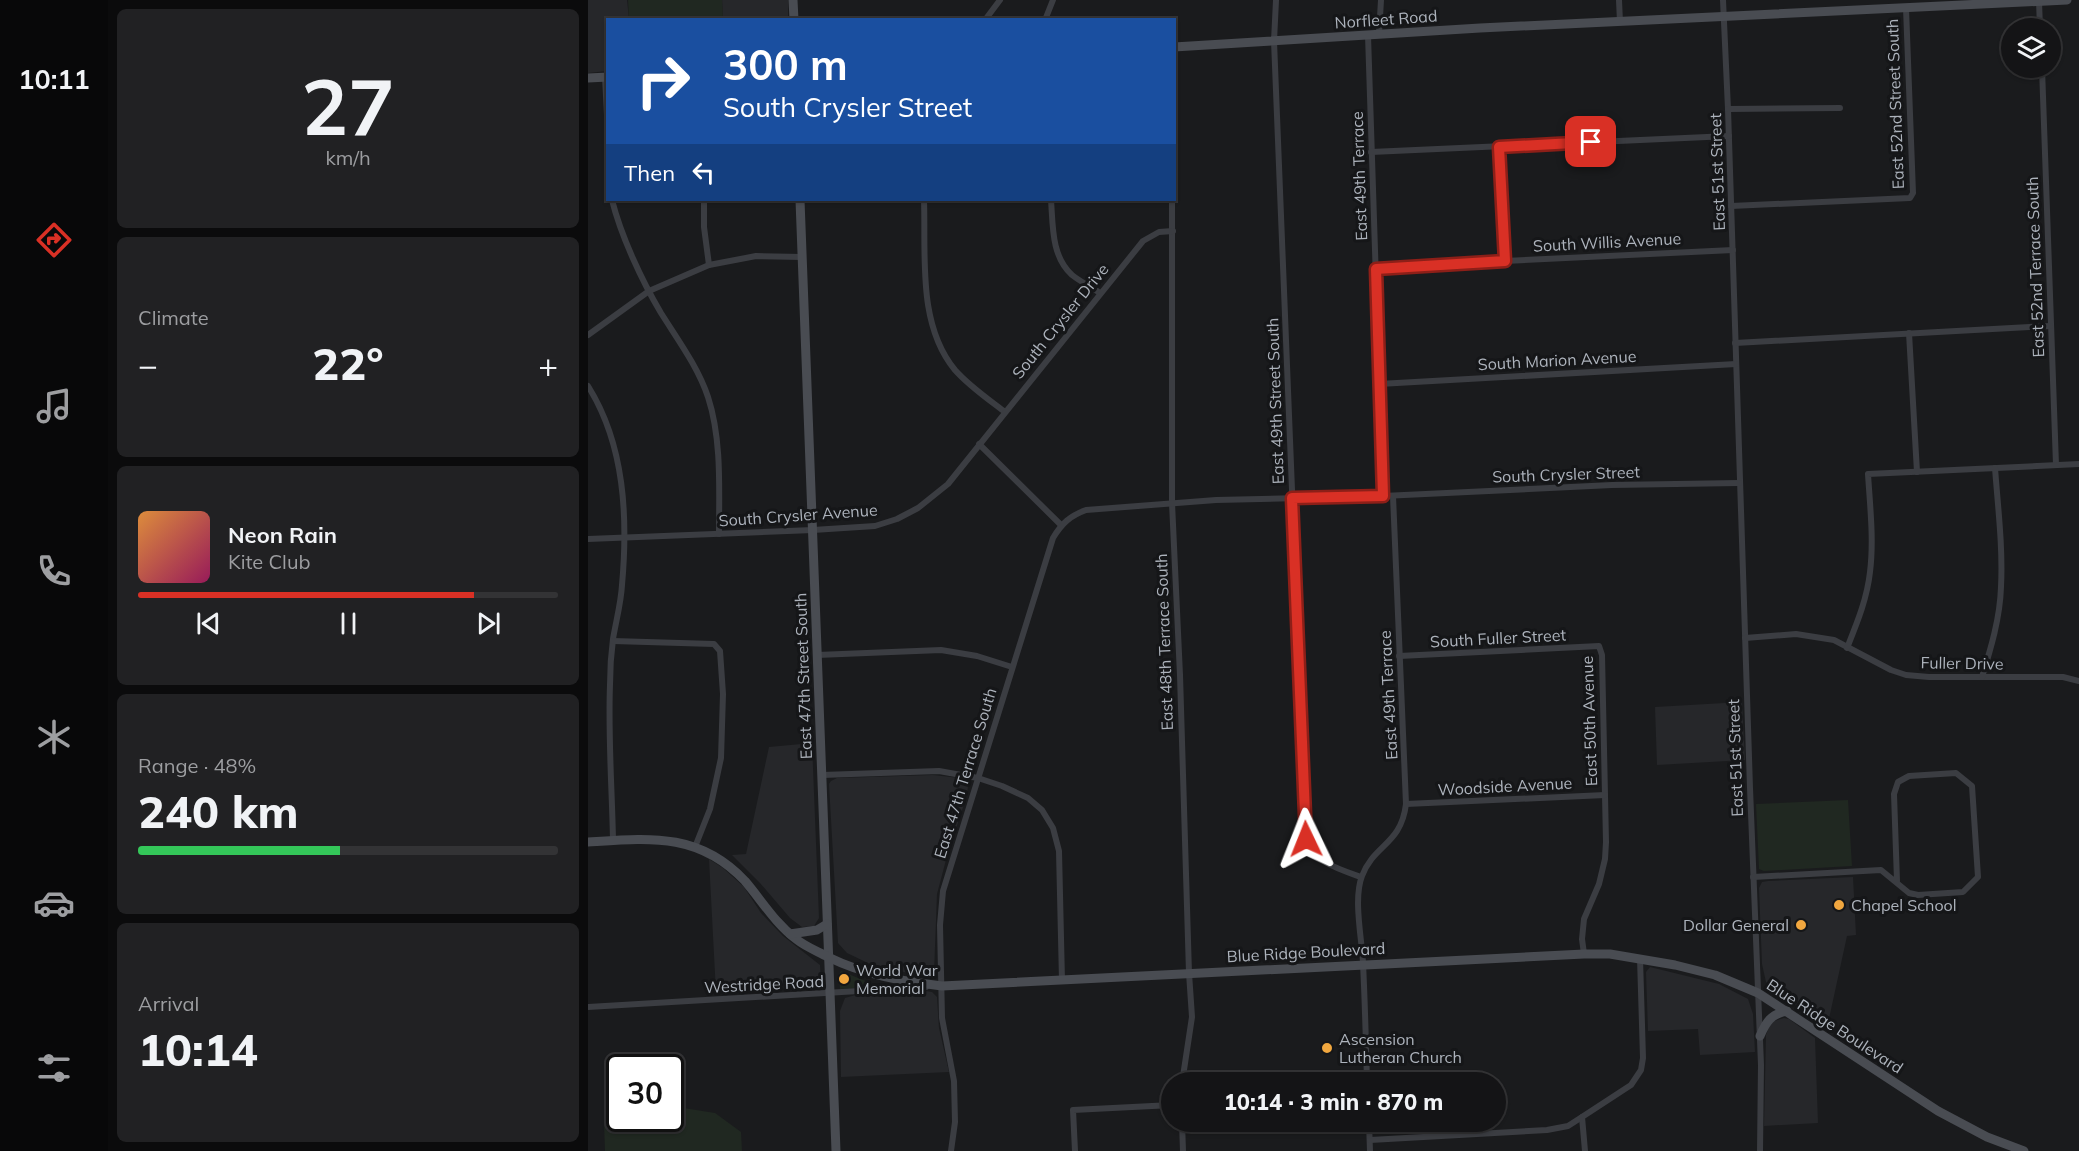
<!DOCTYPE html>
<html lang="en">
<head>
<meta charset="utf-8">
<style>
	body { margin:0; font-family:Mulish,sans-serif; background:#212123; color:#f1f3f6; height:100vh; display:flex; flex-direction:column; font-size:22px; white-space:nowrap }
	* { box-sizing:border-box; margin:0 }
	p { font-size:20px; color:#9d9ea1 }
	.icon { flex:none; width:33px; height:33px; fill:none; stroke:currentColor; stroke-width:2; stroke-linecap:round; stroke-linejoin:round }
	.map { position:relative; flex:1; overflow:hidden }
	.drawer { display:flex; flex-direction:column; gap:9px; padding:9px; background:#0b0b0c; width:480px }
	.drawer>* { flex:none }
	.top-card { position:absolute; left:18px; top:18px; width:570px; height:183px; border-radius:0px; box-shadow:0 2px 4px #0004,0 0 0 2px #333335; background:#1a4fa0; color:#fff; overflow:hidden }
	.tools { position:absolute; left:1413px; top:18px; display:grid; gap:12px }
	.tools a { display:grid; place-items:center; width:60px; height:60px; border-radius:50%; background:#141416; box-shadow:0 2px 4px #0004,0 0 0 2px #333335; font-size:30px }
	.speed { position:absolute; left:18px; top:1054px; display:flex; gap:12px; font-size:30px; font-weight:700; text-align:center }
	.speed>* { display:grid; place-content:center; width:78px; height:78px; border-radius:50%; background:#141416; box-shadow:0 2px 4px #0004,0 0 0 2px #333335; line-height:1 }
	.speed .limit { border:3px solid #111; border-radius:9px; background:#fff; color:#111 }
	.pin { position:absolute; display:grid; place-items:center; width:51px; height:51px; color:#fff; margin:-26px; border-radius:12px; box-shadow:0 3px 9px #0006 }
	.me { position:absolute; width:66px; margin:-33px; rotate:358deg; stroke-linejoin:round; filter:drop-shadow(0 0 4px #0008) }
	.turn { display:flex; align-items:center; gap:21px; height:126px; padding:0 18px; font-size:27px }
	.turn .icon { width:78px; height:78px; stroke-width:2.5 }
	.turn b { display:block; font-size:42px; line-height:51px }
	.then { display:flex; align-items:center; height:57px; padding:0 18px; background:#0003; gap:12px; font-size:22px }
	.big { font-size:45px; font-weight:800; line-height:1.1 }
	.drawer .card { flex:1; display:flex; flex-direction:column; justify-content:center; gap:9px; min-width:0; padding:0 21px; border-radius:9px; background:#212123 }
	.drawer .dial { align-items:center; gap:0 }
	.dial b { font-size:78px; line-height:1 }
	.song { display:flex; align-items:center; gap:18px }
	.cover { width:72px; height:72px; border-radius:9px; background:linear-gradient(135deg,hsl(30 70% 55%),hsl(330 70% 35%)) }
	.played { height:6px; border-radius:3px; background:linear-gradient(90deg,#d93025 80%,#333335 80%) }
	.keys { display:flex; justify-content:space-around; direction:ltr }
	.heat { display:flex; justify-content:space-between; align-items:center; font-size:33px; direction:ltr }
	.charge { height:9px; border-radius:4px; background:linear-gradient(90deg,#34c759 48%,#333335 0) }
	.trip { position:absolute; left:573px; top:1072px; width:345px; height:60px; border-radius:30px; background:#141416; box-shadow:0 2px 4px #0004,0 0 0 2px #333335; font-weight:800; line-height:60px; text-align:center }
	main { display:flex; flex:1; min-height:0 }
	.dock { display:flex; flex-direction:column; width:108px; justify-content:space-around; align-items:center; background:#080809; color:#9d9ea1 }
	.dock .icon { width:42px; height:42px }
	.dock .on { color:#d93025 }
	.dock b { font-size:27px; color:#f1f3f6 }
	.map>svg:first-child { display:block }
	.built { fill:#26272a }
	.green { fill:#202821 }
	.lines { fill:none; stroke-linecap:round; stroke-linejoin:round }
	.street { stroke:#3b3d42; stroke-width:6 }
	.secondary { stroke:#494c52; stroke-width:9 }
	.route-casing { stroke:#8d1f18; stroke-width:15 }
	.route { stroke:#d93025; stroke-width:10 }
	.poi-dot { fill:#f1a73f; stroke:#151618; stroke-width:2 }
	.labels { text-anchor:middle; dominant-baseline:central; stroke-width:6; stroke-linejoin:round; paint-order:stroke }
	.street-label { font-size:16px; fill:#adb3bc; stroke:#151618 }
	.poi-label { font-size:16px; fill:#adb3bc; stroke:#151618; text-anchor:start }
</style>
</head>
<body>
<main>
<nav class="dock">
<b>10:11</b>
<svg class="icon on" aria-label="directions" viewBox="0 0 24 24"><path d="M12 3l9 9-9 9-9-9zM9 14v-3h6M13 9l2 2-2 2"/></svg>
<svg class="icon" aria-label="music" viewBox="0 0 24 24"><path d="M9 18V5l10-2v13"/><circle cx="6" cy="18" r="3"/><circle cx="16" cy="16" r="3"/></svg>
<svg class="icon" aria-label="phone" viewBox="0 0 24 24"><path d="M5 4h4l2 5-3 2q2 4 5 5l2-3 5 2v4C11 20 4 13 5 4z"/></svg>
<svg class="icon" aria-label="climate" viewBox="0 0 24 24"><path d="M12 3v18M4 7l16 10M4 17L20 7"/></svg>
<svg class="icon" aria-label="car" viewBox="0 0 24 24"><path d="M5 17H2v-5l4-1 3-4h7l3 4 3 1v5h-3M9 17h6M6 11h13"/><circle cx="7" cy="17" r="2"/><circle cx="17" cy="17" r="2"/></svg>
<svg class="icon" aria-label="filters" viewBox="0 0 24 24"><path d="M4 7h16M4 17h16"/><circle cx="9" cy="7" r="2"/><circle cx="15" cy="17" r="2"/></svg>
</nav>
<section class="drawer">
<div class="card dial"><b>27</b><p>km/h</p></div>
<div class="card"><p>Climate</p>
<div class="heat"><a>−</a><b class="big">22°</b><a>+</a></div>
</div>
<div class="card">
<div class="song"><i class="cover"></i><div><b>Neon Rain</b><p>Kite Club</p></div></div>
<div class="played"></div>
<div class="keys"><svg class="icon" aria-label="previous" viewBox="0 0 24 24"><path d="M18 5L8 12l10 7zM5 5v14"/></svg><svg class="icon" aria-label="pause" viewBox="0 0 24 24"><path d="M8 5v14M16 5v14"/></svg><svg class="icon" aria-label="next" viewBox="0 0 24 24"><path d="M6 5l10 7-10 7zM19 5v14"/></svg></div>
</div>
<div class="card"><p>Range · 48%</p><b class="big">240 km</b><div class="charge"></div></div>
<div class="card"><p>Arrival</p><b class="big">10:14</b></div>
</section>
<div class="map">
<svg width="1491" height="1151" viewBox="0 0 1491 1151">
	<rect width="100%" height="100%" fill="#1a1b1d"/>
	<!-- built -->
	<g class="built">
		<path d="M0 0H39L41 19 20 20 19 71 0 73Z"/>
		<path d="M134 0H200V19H135Z"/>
		<path d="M1154 702 1157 760 1069 765 1067 707Z"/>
		<path d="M224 743 231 918 226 926 214 927 202 918 172 883 144 855 158 854 181 747Z"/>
		<path d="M345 775 372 778 377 781 380 786 379 795 359 856 349 894 346 973 343 976 337 977 282 964 259 953 250 943 241 784 243 781 249 778Z"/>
		<path d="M121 859 135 868 156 887 173 913 195 936 232 965 233 980 229 984 221 987 128 993Z"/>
		<path d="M1265 877 1268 935 1259 936 1239 1028 1181 986 1178 982 1174 964 1171 888 1174 882 1180 881Z"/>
		<path d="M1062 967 1131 984 1160 999 1165 1014 1167 1052 1112 1055 1110 1029 1060 1031 1058 972Z"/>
		<path d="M338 991 344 992 349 997 351 1028 361 1072 253 1077 252 1011 257 998 271 994Z"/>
		<path d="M1196 1018 1201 1019 1227 1038 1230 1123 1176 1126 1178 1035 1183 1022Z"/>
	</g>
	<!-- green -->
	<g class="green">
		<path d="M40 0H134L135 19H41Z"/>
		<path d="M1260 800 1264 866 1176 871 1171 869 1168 804Z"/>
		<path d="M253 971 285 984V987L252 989 251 974Z"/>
		<path d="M83 1106 127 1113 153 1132 154 1151H17L16 1124 77 1127 80 1119H82Z"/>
	</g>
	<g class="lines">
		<!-- street -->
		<g class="street">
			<path d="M688 0 686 41 718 839C728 863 750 869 773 877"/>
			<path d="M1031 0 1032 22"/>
			<path d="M1135 0 1140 109 1162 788 1173 1065 1172 1151"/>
			<path d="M1451 1 1452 28"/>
			<path d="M397 20 412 0"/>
			<path d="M457 20 465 0"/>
			<path d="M791 34 793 0"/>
			<path d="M780 35 795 496"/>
			<path d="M1454 68 1468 465"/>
			<path d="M17 77 20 134"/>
			<path d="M1140 109 1252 108"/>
			<path d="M911 147 917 261"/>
			<path d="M783 152 1141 136"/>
			<path d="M24 200C33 236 54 281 73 313 90 340 110 367 120 397 134 440 131 490 131 534"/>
			<path d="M116 200V227L121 265"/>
			<path d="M336 200C338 255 329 324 367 370 381 386 400 399 417 412"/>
			<path d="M463 200C465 225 463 256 484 275 493 282 503 287 512 293"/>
			<path d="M584 200V503L592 675 601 973 604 1017 594 1083"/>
			<path d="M1143 206 1322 198 1325 193 1318 8"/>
			<path d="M787 269 917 261 1145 250"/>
			<path d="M1321 333 1329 472"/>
			<path d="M0 335 61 291 121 265 168 256 214 257"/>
			<path d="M1147 343 1462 326"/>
			<path d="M791 384 1148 364"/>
			<path d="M0 386C37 445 40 518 34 585 33 603 28 621 25 639 23 654 22 670 22 685 20 736 24 789 25 840"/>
			<path d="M391 444 473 525"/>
			<path d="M0 539 225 530 287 526 309 519 330 508 360 484 555 241 571 232 585 231"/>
			<path d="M1157 638 1208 634 1246 640 1303 670 1318 675 1341 677H1475L1491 681"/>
			<path d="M25 641 126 644 132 651 135 694 133 758 122 809 107 847"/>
			<path d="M1259 648C1269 623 1279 599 1282 572 1286 540 1282 506 1280 474L1491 464"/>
			<path d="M229 655 353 650 389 656 424 667"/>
			<path d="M811 656 1011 646 1014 655 1018 842 1017 859 1011 884 996 919 994 939 996 954"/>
			<path d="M1394 677C1403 648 1412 618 1413 587 1415 548 1410 508 1407 468"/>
			<path d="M234 775 351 771 390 778 414 786 440 798 454 810 465 828 471 851 474 981"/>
			<path d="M818 804 1017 795"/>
			<path d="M1165 877 1293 870 1321 893 1330 895 1375 892 1390 877 1384 786 1368 773 1321 776 1310 782 1306 794 1309 881"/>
			<path d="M0 1007 338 987"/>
			<path d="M779 1083C778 1043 777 1003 775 963 774 939 765 899 774 876 786 844 813 845 818 804L805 496"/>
			<path d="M594 1122 595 1151"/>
			<path d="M781 1122 782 1151"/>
			<path d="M782 1140 959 1130 980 1126 994 1117"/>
			<path d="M363 1151 367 1122 366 1081 354 1018 352 925 355 891 465 538C474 523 482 516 498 510L628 500 795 496 1024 485 1151 483"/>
			<path d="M487 1151 485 1110 584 1105"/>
			<path d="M997 1151 994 1117 1043 1085 1053 1070 1055 1058 1052 958"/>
		</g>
		<!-- secondary -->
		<g class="secondary">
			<path d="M205 0 206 20"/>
			<path d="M586 47 892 28 1479 0"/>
			<path d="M0 78 20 77"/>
			<path d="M212 200 248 1151"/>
			<path d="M0 842C61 838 111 832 157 881 174 901 187 923 208 939 218 947 229 951 240 957 277 975 313 981 354 986L996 954H1022L1087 965 1127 975 1170 993 1350 1111 1399 1137 1436 1151"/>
			<path d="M202 934 229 930 239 924"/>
			<path d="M1172 1036C1178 1022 1183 1014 1199 1011"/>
		</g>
	</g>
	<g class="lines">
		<!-- route casing -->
		<g class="route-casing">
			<path id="route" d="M718 839 704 498 795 496 788 269 917 261 911 147 1003 142"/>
		</g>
		<!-- route -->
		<use href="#route" class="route"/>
	</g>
	<!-- markers -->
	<g class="poi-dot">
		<circle cx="1251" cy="905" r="6"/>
		<circle cx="1213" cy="925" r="6"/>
		<circle cx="256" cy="979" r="6"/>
		<circle cx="739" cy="1048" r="6"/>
	</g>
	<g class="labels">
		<!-- street labels -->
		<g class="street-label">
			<text transform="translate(798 19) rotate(-4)">Norfleet Road</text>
			<text transform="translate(1307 104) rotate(-92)">East 52nd Street South</text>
			<text transform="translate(1129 172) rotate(-92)">East 51st Street</text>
			<text transform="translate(771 176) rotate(-92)">East 49th Terrace</text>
			<text transform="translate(1019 242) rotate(-3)">South Willis Avenue</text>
			<text transform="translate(1447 267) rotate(-92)">East 52nd Terrace South</text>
			<text transform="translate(472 321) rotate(-51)">South Crysler Drive</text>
			<text transform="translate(969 360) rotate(-3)">South Marion Avenue</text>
			<text transform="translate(687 401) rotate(-92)">East 49th Street South</text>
			<text transform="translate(978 474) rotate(-2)">South Crysler Street</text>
			<text transform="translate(210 515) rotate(-4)">South Crysler Avenue</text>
			<text transform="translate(910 638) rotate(-3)">South Fuller Street</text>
			<text transform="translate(576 642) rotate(-92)">East 48th Terrace South</text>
			<text transform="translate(1374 663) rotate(1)">Fuller Drive</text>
			<text transform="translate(215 676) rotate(-92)">East 47th Street South</text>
			<text transform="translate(800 695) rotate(-93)">East 49th Terrace</text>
			<text transform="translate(1001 721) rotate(-92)">East 50th Avenue</text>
			<text transform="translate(1147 758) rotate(-92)">East 51st Street</text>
			<text transform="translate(377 773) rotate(-73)">East 47th Terrace South</text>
			<text transform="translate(917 786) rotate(-3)">Woodside Avenue</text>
			<text transform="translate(718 952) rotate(-3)">Blue Ridge Boulevard</text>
			<text transform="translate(176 984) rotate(-3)">Westridge Road</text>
			<text transform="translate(1247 1026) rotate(33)">Blue Ridge Boulevard</text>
		</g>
		<!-- poi labels -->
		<g class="poi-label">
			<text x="1263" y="905">Chapel School</text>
			<text x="1201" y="925" text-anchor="end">Dollar General</text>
			<text x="268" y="970">World War<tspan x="268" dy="18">Memorial</tspan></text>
			<text x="751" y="1039">Ascension<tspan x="751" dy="18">Lutheran Church</tspan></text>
		</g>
	</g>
</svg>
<div class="tools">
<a><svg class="icon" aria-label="layers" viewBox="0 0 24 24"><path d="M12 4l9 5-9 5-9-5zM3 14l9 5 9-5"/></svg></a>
</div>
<div class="speed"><div class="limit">30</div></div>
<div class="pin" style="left:1003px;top:142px;background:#d93025"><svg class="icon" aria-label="arrive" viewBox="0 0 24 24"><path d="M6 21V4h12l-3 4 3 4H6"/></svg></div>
<svg class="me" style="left:718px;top:839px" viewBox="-20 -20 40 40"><path d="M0-17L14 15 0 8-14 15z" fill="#d93025" stroke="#fff" stroke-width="4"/></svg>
<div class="trip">10:14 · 3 min · 870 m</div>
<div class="top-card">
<div class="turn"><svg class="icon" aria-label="right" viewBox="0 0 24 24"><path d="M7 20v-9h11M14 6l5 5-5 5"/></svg><div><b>300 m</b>South Crysler Street</div></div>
<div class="then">Then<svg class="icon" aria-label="left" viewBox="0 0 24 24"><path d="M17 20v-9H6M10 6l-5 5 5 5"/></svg></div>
</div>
</div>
</main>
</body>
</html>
